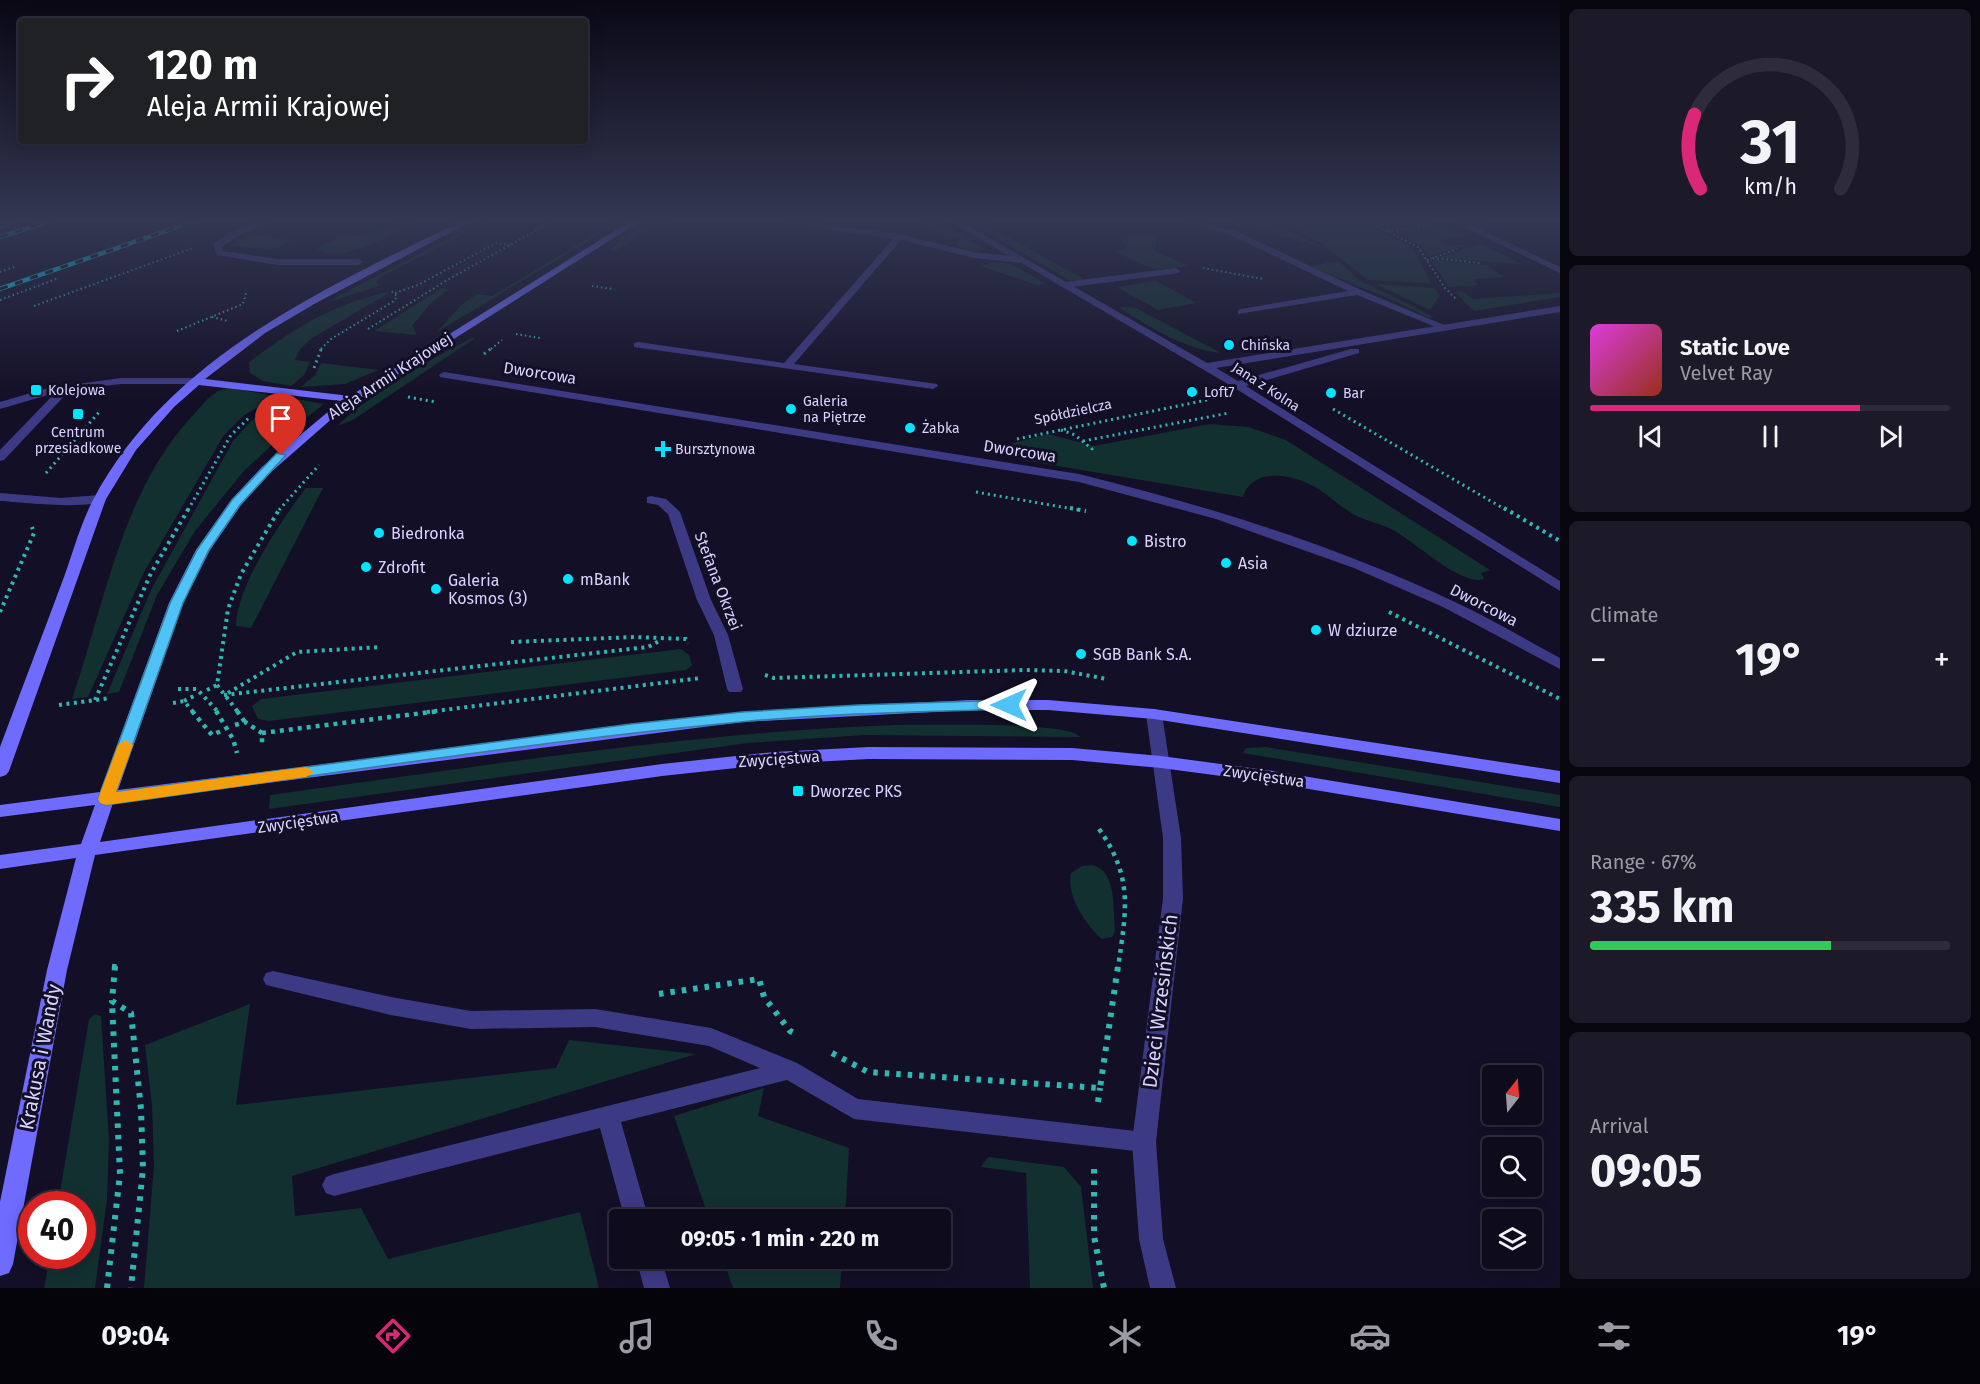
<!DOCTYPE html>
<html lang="en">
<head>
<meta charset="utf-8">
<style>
	body { margin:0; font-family:"Fira Sans",sans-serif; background:#1c1929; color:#f1f3f6; height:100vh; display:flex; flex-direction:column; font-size:22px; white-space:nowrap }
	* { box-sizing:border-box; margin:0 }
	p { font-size:20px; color:#9b9ba3 }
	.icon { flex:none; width:33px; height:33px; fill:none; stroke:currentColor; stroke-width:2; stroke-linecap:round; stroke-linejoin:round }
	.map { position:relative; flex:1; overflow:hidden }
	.panel { display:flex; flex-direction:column; gap:9px; padding:9px; background:#08060f; width:420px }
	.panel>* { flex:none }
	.top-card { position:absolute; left:18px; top:18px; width:570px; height:126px; border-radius:6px; box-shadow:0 3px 15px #0003,0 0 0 2px #2e2b3b; background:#202124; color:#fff; overflow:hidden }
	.needle { width:39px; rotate:17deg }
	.tools { position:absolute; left:1482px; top:1065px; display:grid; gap:12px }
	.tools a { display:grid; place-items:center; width:60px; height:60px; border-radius:6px; background:#0e0b1c; box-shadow:0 3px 15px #0003,0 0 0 2px #2e2b3b; font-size:30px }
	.speed { position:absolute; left:18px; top:1191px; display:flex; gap:12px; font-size:30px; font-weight:700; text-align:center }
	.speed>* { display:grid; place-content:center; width:78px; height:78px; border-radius:50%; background:#0e0b1c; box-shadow:0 3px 15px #0003,0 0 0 2px #2e2b3b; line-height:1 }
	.speed .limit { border:9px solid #d22; background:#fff; color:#111 }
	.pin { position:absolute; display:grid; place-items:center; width:51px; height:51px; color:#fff; margin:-62px -26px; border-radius:50% 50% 50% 0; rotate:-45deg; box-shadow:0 0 6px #0007 }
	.pin .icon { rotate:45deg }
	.me { position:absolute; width:66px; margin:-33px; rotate:270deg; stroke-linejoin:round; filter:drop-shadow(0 0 4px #0008) }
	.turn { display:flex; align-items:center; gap:21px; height:126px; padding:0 30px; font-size:27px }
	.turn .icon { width:78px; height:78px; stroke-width:2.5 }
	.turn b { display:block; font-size:42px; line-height:51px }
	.big { font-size:45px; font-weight:700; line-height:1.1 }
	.panel .card { flex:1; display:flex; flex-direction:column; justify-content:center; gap:9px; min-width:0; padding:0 21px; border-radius:9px; background:#1c1929 }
	.panel .dial { align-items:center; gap:0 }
	.dial svg { height:156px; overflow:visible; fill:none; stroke:#2e2b3b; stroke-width:7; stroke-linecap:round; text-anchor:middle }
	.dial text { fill:#f1f3f6; stroke:none }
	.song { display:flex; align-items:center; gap:18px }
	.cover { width:72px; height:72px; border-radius:9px; background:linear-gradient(135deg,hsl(300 70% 55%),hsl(10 70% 35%)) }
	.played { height:6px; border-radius:3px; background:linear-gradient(90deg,#db2777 75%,#2e2b3b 75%) }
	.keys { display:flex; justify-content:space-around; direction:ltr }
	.heat { display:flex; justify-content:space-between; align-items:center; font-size:33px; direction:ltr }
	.charge { height:9px; border-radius:4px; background:linear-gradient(90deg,#34c759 67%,#2e2b3b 0) }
	.trip { position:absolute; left:609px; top:1209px; width:342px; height:60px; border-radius:6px; background:#0e0b1c; box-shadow:0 3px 15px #0003,0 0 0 2px #2e2b3b; font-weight:700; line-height:60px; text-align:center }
	.menu { display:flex; height:96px; justify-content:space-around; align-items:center; background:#06040b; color:#9b9ba3 }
	.menu .icon { width:42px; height:42px }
	.menu .selected { color:#db2777 }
	.menu b { font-size:27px; color:#f1f3f6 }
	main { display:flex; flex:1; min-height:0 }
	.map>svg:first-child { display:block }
	.green { fill:#12302f }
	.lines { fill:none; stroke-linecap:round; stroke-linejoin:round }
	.path-far4 { stroke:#2fb8b0; stroke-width:2; stroke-dasharray:1.5 3; stroke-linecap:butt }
	.path-far3 { stroke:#2fb8b0; stroke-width:3; stroke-dasharray:2 4; stroke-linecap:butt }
	.path-far2 { stroke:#2fb8b0; stroke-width:4; stroke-dasharray:3 4.5; stroke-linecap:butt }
	.path-far1 { stroke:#2fb8b0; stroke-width:4.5; stroke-dasharray:4 5; stroke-linecap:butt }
	.path { stroke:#2fb8b0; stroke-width:6; stroke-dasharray:4.5 7; stroke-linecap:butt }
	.lane { fill:#3d3a85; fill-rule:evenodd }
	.street { fill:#3d3a85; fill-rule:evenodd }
	.secondary { fill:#6f6bff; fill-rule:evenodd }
	.rail-casing { stroke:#00e5ff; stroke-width:4.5 }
	.rail { stroke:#130f26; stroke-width:3; stroke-dasharray:8; stroke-linecap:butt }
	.route { fill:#4fc3f7; stroke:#337fa1; stroke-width:1.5 }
	.slow { fill:#f59e0b }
	.poi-dot { fill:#00e5ff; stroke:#130f26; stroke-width:2 }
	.labels { text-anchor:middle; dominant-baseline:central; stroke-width:6; stroke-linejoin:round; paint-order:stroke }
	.far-poi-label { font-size:14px; fill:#d9d4ff; stroke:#130f26; text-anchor:start }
	.far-street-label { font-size:14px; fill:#d9d4ff; stroke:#130f26 }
	.street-label { font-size:16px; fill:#d9d4ff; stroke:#130f26 }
	.poi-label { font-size:16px; fill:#d9d4ff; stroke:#130f26; text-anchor:start }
	.near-street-label { font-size:20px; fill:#d9d4ff; stroke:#130f26 }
</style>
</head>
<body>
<main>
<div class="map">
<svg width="1560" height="1288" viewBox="0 0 1560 1288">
	<rect width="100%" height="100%" fill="#130f26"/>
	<!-- green -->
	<g class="green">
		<path d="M400 220H422C397 231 342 266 317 249L339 237 365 235Z"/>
		<path d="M484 220H490L381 277 377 281 379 286 325 303Z"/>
		<path d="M619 220H623L437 332 461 305 477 294 492 296Z"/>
		<path d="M652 220H664L617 250H610L623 237Z"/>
		<path d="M924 220H938L985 250 976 251 957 246 956 244 962 240 918 227Z"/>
		<path d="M970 220H978L1085 280H1069L969 222Z"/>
		<path d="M1226 220H1269L1322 247 1231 223Z"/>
		<path d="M1275 220H1359L1412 247 1432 284 1368 280 1323 244Z"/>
		<path d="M1372 220H1428L1433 223 1389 229Z"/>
		<path d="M1434 227 1456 230 1468 236 1439 240 1450 246 1468 244 1430 256 1422 246 1395 232Z"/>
		<path d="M247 234 289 240 290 242 273 249 231 246Z"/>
		<path d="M1154 234 1158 236 1154 251 1189 266 1155 270 1116 252 1126 247 1122 239Z"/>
		<path d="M1482 244 1521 264 1440 258 1476 245Z"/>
		<path d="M1439 260 1492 266H1488L1504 277 1474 279 1478 285 1449 287 1432 261Z"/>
		<path d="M1338 261 1359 280 1434 317 1429 318 1390 299 1309 266Z"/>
		<path d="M993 262 1012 264 1046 284 1036 285 981 266Z"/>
		<path d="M1156 281 1197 303 1158 310 1117 287Z"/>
		<path d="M1376 284 1434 288 1440 295 1430 310Z"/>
		<path d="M442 288 449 289 432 302 412 326 417 335 374 331Z"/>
		<path d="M1462 291 1472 299 1560 293V297L1474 311 1455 292Z"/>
		<path d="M386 292 389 293 312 338 300 349 295 360 310 362 304 375 291 386 263 381 250 373 249 362C297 327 327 307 386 292Z"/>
		<path d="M1125 307 1136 308 1221 353C1183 349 1151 327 1119 308Z"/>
		<path d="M472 338H475L353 420 337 426C375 390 426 362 472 338Z"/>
		<path d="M321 363 379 370 345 384 301 387 315 375Z"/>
		<path d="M231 388 275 396 243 416 224 435 143 574 88 697 72 699C106 601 121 491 195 413 206 401 214 389 231 388Z"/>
		<path d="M285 397 324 404 274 443 243 472 195 531 157 595 119 692 107 694 151 590 233 441 251 421Z"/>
		<path d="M1210 424 1248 427 1286 440 1490 570 1481 573 1484 579C1460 587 1412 538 1389 528 1378 523 1366 521 1355 515 1340 507 1328 494 1313 486 1291 474 1252 467 1243 497L1022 460 1006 452 1009 444 1048 434 1094 446Z"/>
		<path d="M306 488H323L251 628 236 626C236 587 282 519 306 488Z"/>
		<path d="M681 649 689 655 692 665 686 670 269 721 258 719 252 706 261 699Z"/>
		<path d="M894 725C919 725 1072 721 1080 737L865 735 748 743 269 809 270 795C477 767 685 733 894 725Z"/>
		<path d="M1266 747 1560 795V807L1243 753 1246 748Z"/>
		<path d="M1093 865C1117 872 1113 909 1115 931L1112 937 1102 939C1086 926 1065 893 1071 873L1082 866Z"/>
		<path d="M250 1004 236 1105 556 1068 569 1040 696 1054 292 1176 295 1216 361 1208 388 1259 580 1212 599 1288H144L154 1165 152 1105 145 1045Z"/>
		<path d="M95 1014 101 1016 109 1140 107 1199 95 1288H44L50 1256H82V1204H58L89 1019Z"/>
		<path d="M764 1088 758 1116 849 1148 845 1219H709L674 1116Z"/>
		<path d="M988 1157 1064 1167 1081 1187 1093 1288H1030L1026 1173 981 1167Z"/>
		<path d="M723 1259H842L840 1288H733Z"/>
	</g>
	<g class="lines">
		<!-- path-far4 -->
		<g class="path-far4">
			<path d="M1365 220 1418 247 1445 288 1456 299"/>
			<path d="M664 226 673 220"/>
			<path d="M1387 231 1436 226"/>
			<path d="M1433 258 1480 263"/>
			<path d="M1427 260 1457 249"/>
			<path d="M1203 268 1263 279"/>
			<path d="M0 272 14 267"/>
			<path d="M592 286 614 289"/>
			<path d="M395 293 418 285 496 243 510 245"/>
			<path d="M0 300 59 278"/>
			<path d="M34 306 193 248"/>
			<path d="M212 317 228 321"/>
			<path d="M368 329 449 279 555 220"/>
			<path d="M177 331 243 304 246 293"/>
			<path d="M516 334 540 338"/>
			<path d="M321 349 331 339 394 301 397 296 390 290"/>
			<path d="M491 349 502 340"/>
		</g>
		<!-- path-far3 -->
		<g class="path-far3">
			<path d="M484 354 493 347"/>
			<path d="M314 368 322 347"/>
			<path d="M408 397 436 402"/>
			<path d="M1333 409 1506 510"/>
			<path d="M1061 430 1075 435 1092 449 1091 452"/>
			<path d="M1017 439 1207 400"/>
			<path d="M1083 441 1229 413"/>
			<path d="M718 456 724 450"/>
			<path d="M46 473 100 411"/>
			<path d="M976 492 1079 510"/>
			<path d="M188 510 231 435 251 416"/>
			<path d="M279 510 319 465"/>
		</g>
		<!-- path-far2 -->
		<g class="path-far2">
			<path d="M1070 508 1086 511"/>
			<path d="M1504 508 1560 541"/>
			<path d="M0 612 34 533 32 527"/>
			<path d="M1389 612 1560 699"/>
			<path d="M511 642 635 637 686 639 689 643"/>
			<path d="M765 675 774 678 1025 670 1064 671 1107 679"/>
			<path d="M217 685 238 712"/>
			<path d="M178 689H197L218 712"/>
			<path d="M207 690 217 685 228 609 241 574 280 508"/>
			<path d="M228 693 297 652 381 647"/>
			<path d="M224 695 648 647 661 640"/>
			<path d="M95 700 151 573 189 508"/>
			<path d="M184 701 194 696"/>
			<path d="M173 703 184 701 193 712"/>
			<path d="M59 705 111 698"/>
			<path d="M427 712 701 678"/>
		</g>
		<!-- path-far1 -->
		<g class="path-far1">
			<path d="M192 711 212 735 221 731"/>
			<path d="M216 711 233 739 237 753"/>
			<path d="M237 711 245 722"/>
			<path d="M235 725 245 722 262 733V745"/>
			<path d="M262 733 439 711"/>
			<path d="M1099 829C1134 878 1126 911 1118 968"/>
			<path d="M114 968 115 960"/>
		</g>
		<!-- path -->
		<g class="path">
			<path d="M115 966 112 1001 131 1013 141 1109 143 1168 131 1288"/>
			<path d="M659 994 759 979 764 997 790 1031 796 1034"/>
			<path d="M832 1053 868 1072 1100 1088 1118 966"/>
			<path d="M1098 1102 1100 1088"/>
			<path d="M1094 1169V1236L1104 1288"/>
			<path d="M107 1288 120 1174 112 1002"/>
		</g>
		<!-- lane -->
		<g class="lane">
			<path d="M263 220H275L238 236 221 247 223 251 277 259H359L363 262 359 265H277L217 255 213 244 232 232Z"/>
			<path d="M765 220H789L899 234 974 252 1020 257 1024 260 1020 263 974 258 901 240 794 364 937 384 938 386 933 389 634 347V343L638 342 784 363 893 239Z"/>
			<path d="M1190 220 1236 231 1361 290 1451 328 1443 330 1357 295 1238 314V310L1241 309 1348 291 1230 235 1179 221Z"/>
			<path d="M1473 220H1498L1471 225 1560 267V273L1458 224Z"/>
			<path d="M1176 268 1180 271 1179 273 1064 288 1059 285 1064 282Z"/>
			<path d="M121 378H196L201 381 196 384H121L70 390 4 460 0 461V450L55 393 0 409V402L48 388Z"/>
			<path d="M0 493 61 498 100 495 106 499C93 511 20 502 0 501Z"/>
			<path d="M273 971 391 997 471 1011 595 1009 711 1028 797 1063 858 1099 1144 1132 1152 1135 1156 1142 1152 1149 1144 1152 854 1119 787 1080 621 1122 649 1220H625L600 1128 334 1196 326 1193 322 1185 326 1177 334 1174 760 1068 709 1046 595 1027 471 1029 391 1015 266 985 263 979 266 973Z"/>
			<path d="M636 1258H661L670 1288H644Z"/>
		</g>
		<!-- street -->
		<g class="street">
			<path d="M948 220H958L1207 363 1560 306V312L1216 368 1238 381 1351 349H1359V353L1246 386 1560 581V591L1233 387Z"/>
			<path d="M444 372 1079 474C1208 506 1335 545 1455 602 1491 619 1525 639 1560 658V669L1443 607 1354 568 1216 519 1079 482 440 377 439 375Z"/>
			<path d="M651 496 666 499 680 512 711 600 728 635 743 689 741 692H729L727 689 714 635 697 600 668 514 658 505 647 503V497Z"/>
			<path d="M1154 709 1162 714 1181 838 1183 898 1156 1142 1163 1239 1176 1288H1150L1139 1239 1132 1142 1163 898V838L1146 714Z"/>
		</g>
		<!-- secondary -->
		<path class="secondary" d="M463 220H474L316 303 265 333 205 379 350 396 632 220H642L343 409 270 473 241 505 210 550 183 603 118 790 742 712 970 700H1048L1154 709 1560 771V783L1154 719 1048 710H970L742 722 113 803 100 842 662 764 774 752 869 747 1072 748 1161 756 1273 771 1560 819V831L1273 783 1161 768 1072 760 869 759 774 764 662 776 95 855 67 970 13 1264 9 1273 0 1276V1202L47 970 76 858 0 869V855L81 844 95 805 0 817V805L100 792 169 603 196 550 232 499 262 467 341 401 199 385 174 407 136 450 106 499 9 771 6 775 0 777V747C20 693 41 639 61 585 72 557 79 527 93 500 169 356 325 289 463 220Z"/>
		<!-- rail casing -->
		<g class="rail-casing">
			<g id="rail">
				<path d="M0 226 18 220"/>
				<path d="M0 237 53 220"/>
				<path d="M0 289 197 220"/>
			</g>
		</g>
		<!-- rail -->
		<use href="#rail" class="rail"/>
	</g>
	<!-- sky -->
	<linearGradient id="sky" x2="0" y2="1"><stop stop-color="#0a0815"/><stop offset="0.55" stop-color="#333752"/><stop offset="1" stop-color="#333752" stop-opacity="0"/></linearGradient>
	<rect width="1560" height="401" fill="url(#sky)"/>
	<!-- route -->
	<path class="route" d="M277 453 286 455 240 505 209 550 183 603 116 792 631 724 742 712 858 705 1009 700 1017 705 1009 709C920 712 829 713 740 722 528 742 317 776 106 805L100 803 98 799 170 603 197 550 232 500Z"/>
	<!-- slow -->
	<path class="slow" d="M125 740 133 745 116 792 306 767 314 772 306 777 106 805 100 803 98 799 118 745Z"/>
	<!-- markers -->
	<g class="poi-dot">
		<circle cx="1229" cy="345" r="6"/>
		<rect x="30" y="384" width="12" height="12" rx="3"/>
		<circle cx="1192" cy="392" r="6"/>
		<circle cx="1331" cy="393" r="6"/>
		<circle cx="791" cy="409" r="6"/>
		<rect x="72" y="408" width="12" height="12" rx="3"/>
		<circle cx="910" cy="428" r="6"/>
		<path d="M660 440h6v6h6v6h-6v6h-6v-6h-6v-6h6z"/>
		<circle cx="379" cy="533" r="6"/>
		<circle cx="1132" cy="541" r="6"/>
		<circle cx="1226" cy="563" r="6"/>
		<circle cx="366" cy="567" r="6"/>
		<circle cx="568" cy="579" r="6"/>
		<circle cx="436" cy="589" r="6"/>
		<circle cx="1316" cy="630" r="6"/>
		<circle cx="1081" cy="654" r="6"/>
		<rect x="792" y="785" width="12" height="12" rx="3"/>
	</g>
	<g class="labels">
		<!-- far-poi labels -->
		<g class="far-poi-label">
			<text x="1241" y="345">Chińska</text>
			<text x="48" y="390">Kolejowa</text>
			<text x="1204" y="392">Loft7</text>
			<text x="1343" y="393">Bar</text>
			<text x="803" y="401">Galeria<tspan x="803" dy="16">na Piętrze</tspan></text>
			<text x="922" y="428">Żabka</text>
			<text x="78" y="432" text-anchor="middle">Centrum<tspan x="78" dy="16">przesiadkowe</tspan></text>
			<text x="675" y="449">Bursztynowa</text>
		</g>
		<!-- far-street labels -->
		<g class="far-street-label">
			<text transform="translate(1266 387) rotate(33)">Jana z Kolna</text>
			<text transform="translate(1073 412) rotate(-12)">Spółdzielcza</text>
		</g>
		<!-- street labels -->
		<g class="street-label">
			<text transform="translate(540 373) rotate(9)">Dworcowa</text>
			<text transform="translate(390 376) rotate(-33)">Aleja Armii Krajowej</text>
			<text transform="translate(1020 451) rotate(9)">Dworcowa</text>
			<text transform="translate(718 581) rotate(69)">Stefana Okrzei</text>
			<text transform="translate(1484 605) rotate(27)">Dworcowa</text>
			<text transform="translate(779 759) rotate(-4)">Zwycięstwa</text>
			<text transform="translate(1264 776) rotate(8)">Zwycięstwa</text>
			<text transform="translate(298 822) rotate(-8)">Zwycięstwa</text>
		</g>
		<!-- poi labels -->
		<g class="poi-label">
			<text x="391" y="533">Biedronka</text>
			<text x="1144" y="541">Bistro</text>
			<text x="1238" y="563">Asia</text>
			<text x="378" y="567">Zdrofit</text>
			<text x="580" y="579">mBank</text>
			<text x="448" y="580">Galeria<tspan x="448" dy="18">Kosmos (3)</tspan></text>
			<text x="1328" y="630">W dziurze</text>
			<text x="1093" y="654">SGB Bank S.A.</text>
			<text x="810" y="791">Dworzec PKS</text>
		</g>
		<!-- near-street labels -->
		<g class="near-street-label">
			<text transform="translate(1160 1001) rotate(-83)">Dzieci Wrzesińskich</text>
			<text transform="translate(40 1057) rotate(-79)">Krakusa i Wandy</text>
		</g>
	</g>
</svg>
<div class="tools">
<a><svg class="needle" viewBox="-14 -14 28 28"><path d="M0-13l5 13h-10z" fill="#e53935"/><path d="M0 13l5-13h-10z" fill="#9b9ba3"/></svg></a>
<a><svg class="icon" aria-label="search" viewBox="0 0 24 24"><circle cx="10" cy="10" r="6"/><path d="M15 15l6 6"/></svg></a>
<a><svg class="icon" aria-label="layers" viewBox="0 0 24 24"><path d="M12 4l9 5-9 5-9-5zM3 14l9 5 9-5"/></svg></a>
</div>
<div class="speed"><div class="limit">40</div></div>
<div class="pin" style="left:281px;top:455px;background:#d93025"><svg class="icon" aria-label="arrive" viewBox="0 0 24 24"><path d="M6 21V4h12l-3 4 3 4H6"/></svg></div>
<svg class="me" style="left:1009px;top:705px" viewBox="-20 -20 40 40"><path d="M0-17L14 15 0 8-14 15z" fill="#4fc3f7" stroke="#fff" stroke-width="4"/></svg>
<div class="trip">09:05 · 1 min · 220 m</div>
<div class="top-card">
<div class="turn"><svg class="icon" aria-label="right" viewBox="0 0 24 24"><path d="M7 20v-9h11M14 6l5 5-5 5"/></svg><div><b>120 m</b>Aleja Armii Krajowej</div></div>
</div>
</div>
<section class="panel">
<div class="card dial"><svg viewBox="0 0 100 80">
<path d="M14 69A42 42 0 1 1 86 69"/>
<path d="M14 69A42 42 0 0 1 11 31" stroke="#db2777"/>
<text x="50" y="56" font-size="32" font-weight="700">31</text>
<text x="50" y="72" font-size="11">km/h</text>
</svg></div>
<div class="card">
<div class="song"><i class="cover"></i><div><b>Static Love</b><p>Velvet Ray</p></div></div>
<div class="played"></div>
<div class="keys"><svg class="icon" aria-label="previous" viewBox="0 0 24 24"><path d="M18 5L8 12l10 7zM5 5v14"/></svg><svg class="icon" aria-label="pause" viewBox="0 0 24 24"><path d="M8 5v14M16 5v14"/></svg><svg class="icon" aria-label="next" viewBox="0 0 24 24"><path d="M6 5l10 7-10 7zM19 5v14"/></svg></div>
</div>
<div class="card"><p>Climate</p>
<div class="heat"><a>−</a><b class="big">19°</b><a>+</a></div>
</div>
<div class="card"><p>Range · 67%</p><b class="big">335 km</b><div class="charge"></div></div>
<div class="card"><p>Arrival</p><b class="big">09:05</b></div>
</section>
</main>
<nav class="menu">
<b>09:04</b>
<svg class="icon selected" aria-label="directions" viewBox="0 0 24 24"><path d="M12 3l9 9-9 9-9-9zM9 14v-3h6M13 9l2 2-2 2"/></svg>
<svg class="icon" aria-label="music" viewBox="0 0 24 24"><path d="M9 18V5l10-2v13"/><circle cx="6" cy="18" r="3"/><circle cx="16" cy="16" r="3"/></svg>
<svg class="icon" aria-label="phone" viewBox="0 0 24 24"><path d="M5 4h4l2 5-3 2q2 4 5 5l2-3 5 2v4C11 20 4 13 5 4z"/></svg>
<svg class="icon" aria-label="climate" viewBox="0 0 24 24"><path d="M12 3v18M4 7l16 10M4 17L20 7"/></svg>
<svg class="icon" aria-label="car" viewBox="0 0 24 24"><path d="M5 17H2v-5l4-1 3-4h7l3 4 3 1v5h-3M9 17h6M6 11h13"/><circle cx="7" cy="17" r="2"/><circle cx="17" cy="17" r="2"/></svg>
<svg class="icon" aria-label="filters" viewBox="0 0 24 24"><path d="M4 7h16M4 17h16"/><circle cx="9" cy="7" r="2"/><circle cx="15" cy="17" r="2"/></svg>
<b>19°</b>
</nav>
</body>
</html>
